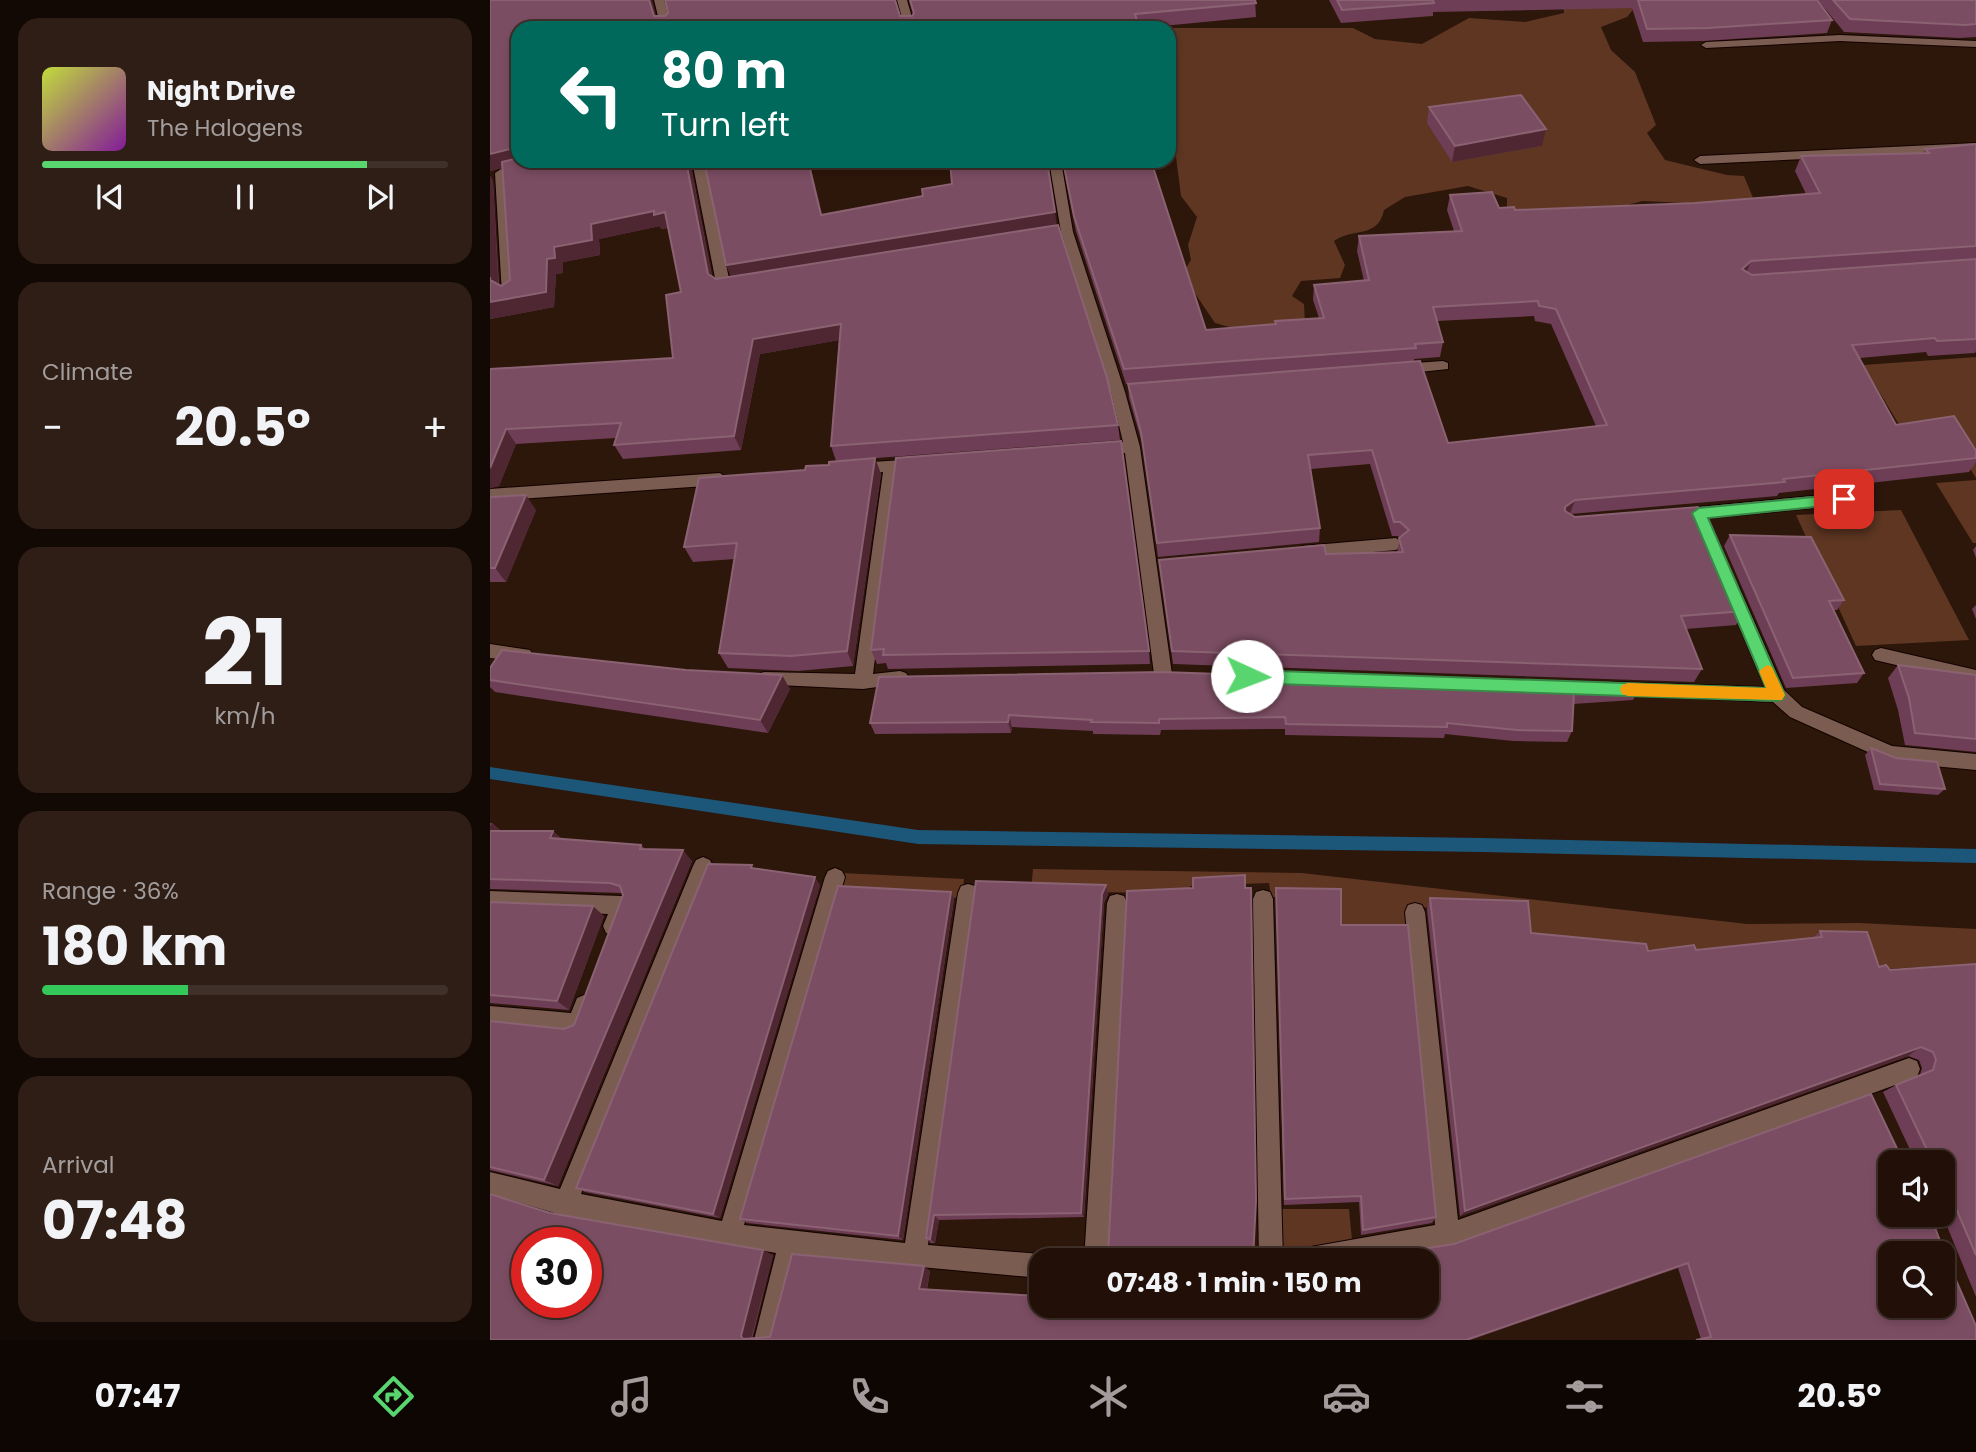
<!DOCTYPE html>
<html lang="en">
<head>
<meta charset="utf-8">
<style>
	body { margin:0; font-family:Poppins,sans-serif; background:#2e1e16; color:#f1f3f6; height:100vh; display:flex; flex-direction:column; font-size:26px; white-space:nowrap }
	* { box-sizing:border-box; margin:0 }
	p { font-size:23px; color:#a29d9c }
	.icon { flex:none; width:38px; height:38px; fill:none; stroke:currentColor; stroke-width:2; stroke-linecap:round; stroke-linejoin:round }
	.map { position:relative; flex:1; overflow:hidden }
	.drawer { display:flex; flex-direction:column; gap:18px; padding:18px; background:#130904; width:490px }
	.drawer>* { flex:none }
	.hud { position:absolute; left:21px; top:21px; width:665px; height:147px; border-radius:21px; box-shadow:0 4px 10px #0003,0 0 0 2px #3f3029; background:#00695c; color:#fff; overflow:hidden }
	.tools { position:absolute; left:1388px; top:1150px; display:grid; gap:14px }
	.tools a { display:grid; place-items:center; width:77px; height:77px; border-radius:14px; background:#221008; box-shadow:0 4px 10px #0003,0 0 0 2px #3f3029; font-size:35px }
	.speed { position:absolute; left:21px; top:1227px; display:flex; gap:14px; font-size:35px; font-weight:700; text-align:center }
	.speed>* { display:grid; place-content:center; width:91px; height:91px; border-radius:50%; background:#221008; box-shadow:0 4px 10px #0003,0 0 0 2px #3f3029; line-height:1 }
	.speed .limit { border:10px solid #d22; background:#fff; color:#111 }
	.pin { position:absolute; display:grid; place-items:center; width:60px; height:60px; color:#fff; margin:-30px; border-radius:14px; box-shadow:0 4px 10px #0006 }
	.me { position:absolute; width:77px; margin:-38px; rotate:92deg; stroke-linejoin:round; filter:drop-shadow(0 0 5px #0008) }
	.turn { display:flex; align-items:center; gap:24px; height:147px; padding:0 35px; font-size:32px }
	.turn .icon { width:91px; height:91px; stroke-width:2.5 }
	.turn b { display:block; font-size:49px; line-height:60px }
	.big { font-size:52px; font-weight:700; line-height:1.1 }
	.drawer .tile { flex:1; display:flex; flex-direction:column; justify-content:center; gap:10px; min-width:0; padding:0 24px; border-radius:21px; background:#2e1e16 }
	.drawer .dial { align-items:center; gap:0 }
	.dial b { font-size:91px; line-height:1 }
	.song { display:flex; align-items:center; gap:21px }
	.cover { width:84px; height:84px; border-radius:10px; background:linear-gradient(135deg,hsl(70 70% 55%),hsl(290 70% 35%)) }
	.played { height:7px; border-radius:4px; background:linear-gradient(90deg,#58d56f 80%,#3f3029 80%) }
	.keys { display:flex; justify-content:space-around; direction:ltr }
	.heat { display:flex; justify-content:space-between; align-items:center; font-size:38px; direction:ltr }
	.charge { height:10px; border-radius:5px; background:linear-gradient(90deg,#34c759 36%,#3f3029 0) }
	.trip { position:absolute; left:539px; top:1248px; width:410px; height:70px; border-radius:21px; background:#221008; box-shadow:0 4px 10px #0003,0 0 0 2px #3f3029; font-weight:700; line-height:70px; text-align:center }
	.dock { display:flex; height:112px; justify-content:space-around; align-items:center; background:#0e0603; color:#a29d9c }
	.dock .icon { width:49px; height:49px }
	.dock .selected { color:#58d56f }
	.dock b { font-size:32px; color:#f1f3f6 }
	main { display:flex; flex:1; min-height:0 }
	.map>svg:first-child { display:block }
	.green { fill:#5e3622 }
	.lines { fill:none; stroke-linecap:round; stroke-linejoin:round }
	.stream { fill:#1c5679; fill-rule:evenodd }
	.minor-casing { stroke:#140200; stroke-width:2 }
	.minor { fill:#7a5d50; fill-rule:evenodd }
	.wall { fill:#6e3e56; fill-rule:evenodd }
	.shaded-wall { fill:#4f2733 }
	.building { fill:#7b4d62; stroke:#8a6272; stroke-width:2; fill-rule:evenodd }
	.route { fill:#58d56f; stroke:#398a48; stroke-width:2 }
	.slow { fill:#f59e0b }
</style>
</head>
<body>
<main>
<section class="drawer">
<div class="tile">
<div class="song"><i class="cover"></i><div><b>Night Drive</b><p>The Halogens</p></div></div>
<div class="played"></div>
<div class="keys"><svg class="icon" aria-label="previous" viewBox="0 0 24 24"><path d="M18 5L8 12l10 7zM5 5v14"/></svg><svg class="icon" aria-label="pause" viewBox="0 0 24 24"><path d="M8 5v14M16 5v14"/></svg><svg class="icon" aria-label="next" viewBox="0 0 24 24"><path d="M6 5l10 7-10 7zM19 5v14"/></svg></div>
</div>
<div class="tile"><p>Climate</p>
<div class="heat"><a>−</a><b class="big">20.5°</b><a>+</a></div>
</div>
<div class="tile dial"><b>21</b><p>km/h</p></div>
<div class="tile"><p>Range · 36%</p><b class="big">180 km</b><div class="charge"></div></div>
<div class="tile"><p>Arrival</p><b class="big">07:48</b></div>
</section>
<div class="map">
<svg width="1486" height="1340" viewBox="0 0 1486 1340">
	<rect width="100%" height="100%" fill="#2d160a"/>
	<!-- green -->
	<g class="green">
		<path d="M1073 0H1151L1137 17 1111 27 1121 50 1145 72 1166 125 1157 133 1175 160 1237 175 1254 176 1266 205 1236 213 1197 203 1152 201 1109 213 1017 210V198L978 186 915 197 894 210C888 239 864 227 844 241L855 265 850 278 811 281 802 296 814 304 815 324 761 333 725 323 692 274 701 260 698 245 707 217 691 196 679 102V28H676H863L885 39 932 44 979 18 1035 22 1074 13Z"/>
		<path d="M1486 357V478L1455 428 1413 431 1373 365Z"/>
		<path d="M1486 480V543H1483L1446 483Z"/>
		<path d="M1411 510 1479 640 1366 646 1306 515Z"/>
		<path d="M543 869 812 873 1257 924 1370 923 1486 929V964L1377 970 1318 940 1187 951 1067 944 1023 992 1035 910 918 907 919 931 852 930 850 897H781L779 883 700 886 698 924 669 893 541 891Z"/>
		<path d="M352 873 474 879 472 898 389 895 332 941Z"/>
		<path d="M790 1209H859L862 1240 789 1255Z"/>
	</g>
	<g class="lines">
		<!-- stream -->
		<path class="stream" d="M0 767 428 830 992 838 1486 849V863L992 852 428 844 0 779Z"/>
		<!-- minor casing -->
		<g class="minor-casing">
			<g id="minor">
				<path d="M164 0H174L181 28H171Z"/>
				<path d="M407 0H417L425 28H415Z"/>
				<path d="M1350 35 1486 41V47L1350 41 1216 48 1211 45 1216 42Z"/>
				<path d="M1486 143V151L1210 164 1204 160 1210 156Z"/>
				<path d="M202 161H214L240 283 250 284V290L234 292 227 288Z"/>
				<path d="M559 161H571L583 232 635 392 650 447 682 674 679 679 673 681 667 679 664 674 635 453 611 454 603 449 611 444 633 442 621 392 571 232Z"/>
				<path d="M11 169 17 173 26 295 19 299 12 295 5 173Z"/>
				<path d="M953 361 958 363V369L911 374 904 369 911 364Z"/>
				<path d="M429 459 437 464 434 468 409 471 383 674 410 671 416 673 419 678 416 683 373 689 268 684 265 679 268 674 274 672 365 674 393 472 366 475 358 469 366 463Z"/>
				<path d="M230 473 238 479 230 485 0 501V489Z"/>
				<path d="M1354 493 1362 499 1354 505 1187 521 1179 515 1187 509Z"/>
				<path d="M906 538 914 544 906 550 812 558 804 552 812 546Z"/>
				<path d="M1243 585 1249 587 1251 592 1294 690 1312 707 1402 746 1486 754V770L1400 762 1300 717 1283 702 1118 694 1115 689 1118 684 1124 682 1275 687 1235 592 1237 587Z"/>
				<path d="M0 644 40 650 43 655 40 660 34 662 0 658Z"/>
				<path d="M1391 648 1486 670V684L1385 660 1382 655 1385 650Z"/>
				<path d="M213 857 220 860 223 866 91 1194 232 1221 335 877 338 871 345 868 352 871 355 877 254 1225 415 1243 468 893 471 886 478 884 485 886 488 893 438 1245 551 1254 560 1260H551V1278L309 1256 288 1340H264L286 1253 75 1216 0 1194V1172L70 1189 203 866 206 860Z"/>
				<path d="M773 890 780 892 783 899 793 1260H769L763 899 766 892Z"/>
				<path d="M0 891 131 896 138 898 141 905 130 933 123 936 116 933 113 926 118 914 0 909Z"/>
				<path d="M627 894 634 896 637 903 618 1260H594L617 903 620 896Z"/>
				<path d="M925 903 932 905 935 912 968 1220 1419 1058 1427 1061 1430 1069 1427 1077 1419 1080 958 1247 882 1260H803L807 1252 815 1248 945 1225 915 912 918 905Z"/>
				<path d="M94 995 101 998 105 1005 95 1031 87 1035 0 1026V1006L81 1013 87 998Z"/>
			</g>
		</g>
		<!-- minor -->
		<use href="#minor" class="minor"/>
	</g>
	<!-- wall -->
	<g class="wall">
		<path d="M0 0 161 1 165 16H422L423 14 419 0H765L766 17 652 28H28V161H200L222 276 226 279 241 277 319 161 332 215 567 225 628 425 630 440 346 461 341 446 349 340 270 354 251 450 133 459 124 445 126 438 26 444 9 486 0 488V369L183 358 191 292 178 228 171 229 170 226 109 239 110 255 73 262V273L66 274 64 307 0 319V176L3 181 9 285 11 286 20 280 12 168 0 171Z"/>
		<path d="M839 0H1486V37L1469 38 1354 32 1328 0 1342 20 1337 33 1213 41 1153 42 1142 8 943 12V16L851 23Z"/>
		<path d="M939 107 1052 146 962 162 937 123Z"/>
		<path d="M1486 144V351L1485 353 1438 356 1436 352 1370 358 1406 425 1486 451V462L1479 472 1289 493 1287 496 1081 514 1254 611 1246 625 1196 629 1212 669 1204 682 683 664 669 560 907 552 910 538 908 536H902L880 464 821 469 830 528 829 542 668 557 653 446 639 398 638 384H636L586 231 572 161H666L667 169H663L716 330 784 324 785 321 829 318 823 300 824 285 874 281 867 251 869 236 964 231 957 210 960 195 1009 208 1025 210 1205 203 1316 194 1305 171 1311 156 1433 153 1435 149ZM1044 316 1045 321 1061 324 1106 426 958 443 924 361V359L950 357 953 342 947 321Z"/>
		<path d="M385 458 391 474 363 666 308 671 238 668 229 653 245 559 203 562 194 547 315 470 339 465Z"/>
		<path d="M406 458 659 651 660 664 398 669 396 663 387 664 381 650Z"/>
		<path d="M0 497 46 510 16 582H0Z"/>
		<path d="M1240 535 1354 600 1347 610H1344L1374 673 1367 683 1296 688 1234 546Z"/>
		<path d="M1486 546V558L1483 550Z"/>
		<path d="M1486 605V619L1482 609Z"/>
		<path d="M1408 665 1486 675V752L1415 745 1408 710 1398 678Z"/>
		<path d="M0 668 300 689 278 733 5 692 0 687Z"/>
		<path d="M389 677 1149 688 1143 700 1083 704 1082 731 1077 742 1023 741 955 734 954 738 795 735V729L671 730 670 735 603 734V731L522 727 521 733 385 734 380 723Z"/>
		<path d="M1381 748 1455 789 1448 795 1384 790 1375 755Z"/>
		<path d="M0 823H2L11 831H63L72 839 151 845 155 849 202 861 68 1186 0 1170V1021L74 1029 84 1025 133 895 131 893 0 889Z"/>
		<path d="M265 869 330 885 230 1218 95 1192 86 1188Z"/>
		<path d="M486 881 616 885 618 894 614 903 594 1217 449 1220 445 1243H441L436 1238Z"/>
		<path d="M786 888 851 925 946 1217 942 1223 871 1235 869 1202 794 1205 786 899Z"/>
		<path d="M461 892 464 899 413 1240 257 1223 250 1219Z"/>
		<path d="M940 898 1041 933 1158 951 1206 950 1323 938 1330 931 1389 967 1400 970 1486 964V1297L1452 1214V1162H1400L1465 1278 1211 1339 1188 1268 980 1340H0L60 1213 283 1255 262 1339 280 1337 440 1271 437 1290 551 1306H936V1260H874L875 1258 964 1244 1411 1157 1423 1156 1393 1092 1406 1085 1430 1075 1432 1068 1429 1060 1418 1056 970 1216 937 909Z"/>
		<path d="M0 902 114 916 79 1010 0 1003Z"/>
	</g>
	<!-- shaded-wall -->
	<g class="shaded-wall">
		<path d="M159 0H162L169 28 164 16Z"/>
		<path d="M1056 129 1052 146 962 162 965 146Z"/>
		<path d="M28 147V161H40L0 171V154Z"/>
		<path d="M196 161H200L224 289 218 274Z"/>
		<path d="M318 161H319L336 230 331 215Z"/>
		<path d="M0 176 3 181 9 295 0 280Z"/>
		<path d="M164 211 175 212 181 227 171 229 170 226 109 239 110 255 73 262V273L66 274 64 307 0 319V302L57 259 64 247 101 224Z"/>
		<path d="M565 212 567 227 242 280 236 265Z"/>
		<path d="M1261 261 1255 276 1252 269Z"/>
		<path d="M351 324 356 339 270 354 251 450 244 436 263 339Z"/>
		<path d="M16 429 26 444 9 486 0 488V468Z"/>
		<path d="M385 458 391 474 363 666 357 651Z"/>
		<path d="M36 495 46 510 16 582 5 568Z"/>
		<path d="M1085 500 1080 514 1070 521 1075 507Z"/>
		<path d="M292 675 300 689 278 733 270 720Z"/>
		<path d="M519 715 522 727 521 733 518 722Z"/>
		<path d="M2 823 15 835 0 833V827Z"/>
		<path d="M63 831 75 842 60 838Z"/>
		<path d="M193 850 202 861 68 1186 54 1180Z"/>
		<path d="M325 877 330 885 230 1218 223 1214Z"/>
		<path d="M616 885 618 894 614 903 594 1217 591 1213 612 894Z"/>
		<path d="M461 892 464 899 413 1240 408 1236Z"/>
		<path d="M103 906 114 916 79 1010 67 1001Z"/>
		<path d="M1431 1047 1418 1056 970 1216 975 1211Z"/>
		<path d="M444 1215 449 1220 445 1243 440 1239Z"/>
		<path d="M273 1250 283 1255 261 1339H253L251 1336Z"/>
		<path d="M1198 1263 1188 1268 980 1340H976Z"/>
		<path d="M434 1266 440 1271 436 1293 429 1289Z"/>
	</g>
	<!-- building -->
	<g class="building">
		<path d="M0 0H159L164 16H175L178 13 175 0H405L410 16H422L424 13 420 0H765L766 3 645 14 649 28H28V147L0 154Z"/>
		<path d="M847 0H943L944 3 852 10Z"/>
		<path d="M1148 0H1327L1342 20 1218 28 1157 29Z"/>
		<path d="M1343 0H1486V24L1475 25 1360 19Z"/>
		<path d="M1031 95 1056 129 965 146 939 107Z"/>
		<path d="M1486 144V246L1261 261 1252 269 1262 275 1486 259V339L1447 341 1445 338 1362 345 1406 425 1464 416 1486 451V458L1293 479 1295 482 1085 500 1075 507V511L1085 517 1208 507 1254 611 1191 616 1212 669 682 651 669 560 834 545 836 554 913 552 909 538 919 530 910 522H904L882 450 818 455 830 528 667 543 651 432 638 384 930 361 958 443 1117 425 1066 309 1049 306 1048 301 943 307 953 342 925 344 926 348 634 369 584 216 573 161H661L716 330 786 324 785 321 834 318 824 285 879 280 869 236 972 231 960 195 1002 192 1009 208 1024 207 1025 210 1205 203 1330 193 1311 156 1439 153 1435 149Z"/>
		<path d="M28 158V161H196L218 274 226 279 568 225 617 378 628 425 341 446 351 324 263 339 244 436 124 445 131 423 16 429 0 468V369L183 358 176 295 191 292 175 212 164 215V211L101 224 102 240 64 247 65 258 57 259 56 292 0 302V277V280L11 286 20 280 12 162Z"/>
		<path d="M214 161H318L331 215 433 196 432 189 462 184 460 161H557L565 212 236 265Z"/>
		<path d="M631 441 659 651 393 655 394 649 381 650 406 458Z"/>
		<path d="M385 458 357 651 301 656 229 653 247 543 194 547 209 478 315 470 316 466 339 465V462Z"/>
		<path d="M36 495 5 568H0V497Z"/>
		<path d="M1240 535 1321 537 1354 600 1339 601 1374 673 1303 678Z"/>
		<path d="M12 650 196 670 292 675 270 720 0 680V668Z"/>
		<path d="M1408 665 1486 675V739L1425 733 1419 698Z"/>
		<path d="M672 672 1149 688 1084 693 1082 731 1027 730 957 723V727L796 724 795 717 669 719V723L601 722 602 720 519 715 518 722 380 723 389 677Z"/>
		<path d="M1381 748 1406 758 1447 762 1455 789 1390 784Z"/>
		<path d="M0 831H63L60 838 151 845 150 849 193 850 54 1180 0 1167V1021L74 1029 84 1025 133 895 130 886 120 883 0 879Z"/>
		<path d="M218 864 262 865 261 868 325 877 223 1214 86 1188Z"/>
		<path d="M755 875V888H761L766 1200 763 1260H614L615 1258 618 1255 637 891 703 888V878Z"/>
		<path d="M486 881 616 885 612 894 591 1213 444 1215 440 1239 436 1238Z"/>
		<path d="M348 886 461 892 408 1236 250 1219Z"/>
		<path d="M786 888 851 889V925H918L946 1217 873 1230 871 1196 795 1199Z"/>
		<path d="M940 898 1038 901 1041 933 1156 944 1158 951 1204 945 1206 950 1332 937 1330 931 1377 932 1389 967 1396 965 1400 970 1486 964V1255L1465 1206H1452V1162H1400V1214H1440L1453 1249 1465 1251V1278L1486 1326V1340H1206L1221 1337 1198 1263 976 1340H0V1194L60 1213 273 1250 251 1336 253 1339 280 1337 302 1254 434 1266 429 1289 549 1296 550 1290H551V1306H936V1260H875V1258L964 1244 1381 1094 1411 1157 1440 1156 1406 1085 1443 1070 1446 1060 1443 1052 1431 1047 975 1211ZM37 1242H96V1302H37ZM1400 1253H1452V1306H1400Z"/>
		<path d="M0 902 103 906 67 1001 0 995Z"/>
	</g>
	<!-- route -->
	<path class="route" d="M1354 494 1361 499 1354 504 1218 518 1295 695 1292 700 1287 701 757 683 751 681 749 676 751 672 757 670 1276 688 1202 513 1209 508Z"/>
	<!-- slow -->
	<path class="slow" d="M1277 665 1282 667 1295 695 1292 700 1138 696 1132 694 1130 689 1132 685 1138 683 1276 688 1269 671Z"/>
</svg>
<div class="tools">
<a><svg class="icon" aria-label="sound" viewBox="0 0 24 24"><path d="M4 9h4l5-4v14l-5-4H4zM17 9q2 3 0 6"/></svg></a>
<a><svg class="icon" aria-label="search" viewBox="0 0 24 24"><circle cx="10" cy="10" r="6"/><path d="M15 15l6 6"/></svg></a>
</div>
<div class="speed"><div class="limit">30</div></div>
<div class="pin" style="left:1354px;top:499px;background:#d93025"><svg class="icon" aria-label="arrive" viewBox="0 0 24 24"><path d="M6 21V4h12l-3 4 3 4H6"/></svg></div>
<svg class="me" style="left:757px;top:676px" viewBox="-20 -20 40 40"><circle r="19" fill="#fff"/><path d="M0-13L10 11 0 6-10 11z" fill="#58d56f"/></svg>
<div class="trip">07:48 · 1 min · 150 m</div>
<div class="hud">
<div class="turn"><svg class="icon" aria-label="left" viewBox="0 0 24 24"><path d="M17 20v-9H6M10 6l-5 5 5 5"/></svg><div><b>80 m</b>Turn left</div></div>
</div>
</div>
</main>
<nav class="dock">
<b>07:47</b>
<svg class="icon selected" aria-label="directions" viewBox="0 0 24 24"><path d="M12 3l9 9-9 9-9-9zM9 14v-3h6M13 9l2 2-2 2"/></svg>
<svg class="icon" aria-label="music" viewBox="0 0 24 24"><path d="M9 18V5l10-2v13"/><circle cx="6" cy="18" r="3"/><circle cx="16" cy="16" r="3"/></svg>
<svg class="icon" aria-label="phone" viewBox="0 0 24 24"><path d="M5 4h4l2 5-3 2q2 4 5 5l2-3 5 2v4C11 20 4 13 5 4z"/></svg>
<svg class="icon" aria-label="climate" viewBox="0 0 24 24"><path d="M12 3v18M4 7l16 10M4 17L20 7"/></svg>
<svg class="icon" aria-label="car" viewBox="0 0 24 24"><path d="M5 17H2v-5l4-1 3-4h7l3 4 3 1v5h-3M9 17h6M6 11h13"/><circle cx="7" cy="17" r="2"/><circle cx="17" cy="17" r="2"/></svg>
<svg class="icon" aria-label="filters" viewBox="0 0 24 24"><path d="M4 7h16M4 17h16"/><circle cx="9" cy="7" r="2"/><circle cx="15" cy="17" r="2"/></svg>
<b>20.5°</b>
</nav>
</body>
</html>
